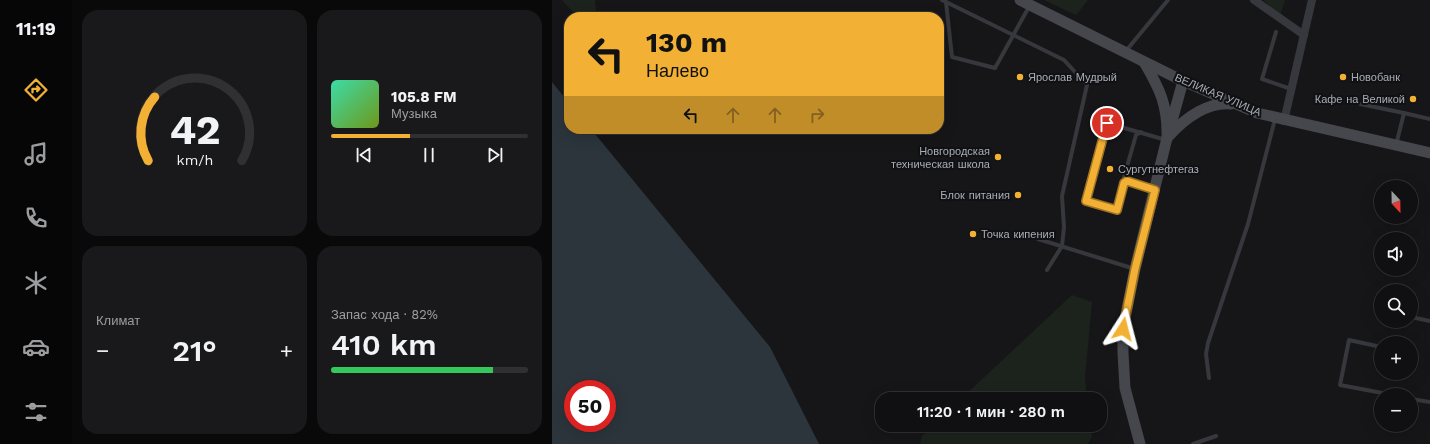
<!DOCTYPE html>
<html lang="ru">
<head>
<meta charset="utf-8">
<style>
	body { margin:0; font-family:"Work Sans",sans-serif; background:#19191b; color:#f1f3f6; height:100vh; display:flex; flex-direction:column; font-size:15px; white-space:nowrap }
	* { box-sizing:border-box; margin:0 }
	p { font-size:13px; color:#9c9d9f }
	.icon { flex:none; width:22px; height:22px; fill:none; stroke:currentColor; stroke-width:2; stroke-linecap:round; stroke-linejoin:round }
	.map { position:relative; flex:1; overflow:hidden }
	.details { display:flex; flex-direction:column; gap:10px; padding:10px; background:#09090a; width:480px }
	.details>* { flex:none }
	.banner { position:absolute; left:12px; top:12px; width:380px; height:122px; border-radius:16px; box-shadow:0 4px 16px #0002,0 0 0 1px #303032; background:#f2b134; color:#111; overflow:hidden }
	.needle { width:26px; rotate:158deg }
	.buttons { position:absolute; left:822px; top:180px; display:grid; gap:8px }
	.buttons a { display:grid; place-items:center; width:44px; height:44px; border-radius:50%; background:#101012; box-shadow:0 4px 16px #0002,0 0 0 1px #303032; font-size:20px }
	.speed { position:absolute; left:12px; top:380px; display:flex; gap:8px; font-size:20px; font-weight:700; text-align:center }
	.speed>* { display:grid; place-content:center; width:52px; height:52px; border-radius:50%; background:#101012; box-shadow:0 4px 16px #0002,0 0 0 1px #303032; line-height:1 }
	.speed .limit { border:6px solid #d22; background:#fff; color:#111 }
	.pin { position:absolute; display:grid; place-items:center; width:34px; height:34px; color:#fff; margin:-17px; border:2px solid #fff; border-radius:50%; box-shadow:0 1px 4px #0007 }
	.me { position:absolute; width:44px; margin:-22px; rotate:9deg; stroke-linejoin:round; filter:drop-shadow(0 0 3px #0008) }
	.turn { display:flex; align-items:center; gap:14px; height:84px; padding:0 16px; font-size:18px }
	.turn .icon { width:52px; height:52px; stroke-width:2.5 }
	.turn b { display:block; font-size:28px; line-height:34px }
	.lanes { display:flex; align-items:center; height:38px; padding:0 16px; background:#0003; justify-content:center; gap:20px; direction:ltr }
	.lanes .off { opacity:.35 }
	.big { font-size:30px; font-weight:600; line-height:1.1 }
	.details .widget { flex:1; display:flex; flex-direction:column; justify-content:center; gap:6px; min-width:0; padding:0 14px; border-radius:16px; background:#19191b }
	.details .dial { align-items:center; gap:0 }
	.dial svg { height:104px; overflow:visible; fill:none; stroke:#303032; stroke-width:7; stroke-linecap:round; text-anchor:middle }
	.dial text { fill:#f1f3f6; stroke:none }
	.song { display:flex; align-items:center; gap:12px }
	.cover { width:48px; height:48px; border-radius:6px; background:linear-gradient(135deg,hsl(160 70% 55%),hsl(80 70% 35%)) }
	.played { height:4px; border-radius:2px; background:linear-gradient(90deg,#f2b134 40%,#303032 40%) }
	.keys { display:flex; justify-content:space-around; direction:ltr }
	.heat { display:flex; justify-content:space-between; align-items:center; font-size:22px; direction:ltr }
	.charge { height:6px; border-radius:3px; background:linear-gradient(90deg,#34c759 82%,#303032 0) }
	.details .tiles { flex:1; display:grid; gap:10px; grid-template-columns:repeat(2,1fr) }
	.trip { position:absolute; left:323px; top:392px; width:232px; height:40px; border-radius:16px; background:#101012; box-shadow:0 4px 16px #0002,0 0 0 1px #303032; font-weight:600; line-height:40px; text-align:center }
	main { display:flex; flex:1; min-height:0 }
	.tab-bar { display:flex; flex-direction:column; width:72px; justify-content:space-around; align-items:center; background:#060607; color:#9c9d9f }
	.tab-bar .icon { width:28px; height:28px }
	.tab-bar .selected { color:#f2b134 }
	.tab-bar b { font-size:18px; color:#f1f3f6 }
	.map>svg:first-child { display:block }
	.green { fill:#1c231d }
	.water { fill:#2c353c; fill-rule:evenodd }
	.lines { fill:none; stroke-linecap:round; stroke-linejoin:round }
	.lane { stroke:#37383d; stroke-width:4 }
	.street { stroke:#37383d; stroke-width:8 }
	.secondary { stroke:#45474d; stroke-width:11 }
	.route-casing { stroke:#9d7322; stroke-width:10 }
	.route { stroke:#f2b134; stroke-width:7 }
	.poi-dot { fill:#f2b134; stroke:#111113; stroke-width:1.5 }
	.labels { text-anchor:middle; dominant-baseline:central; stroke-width:4; stroke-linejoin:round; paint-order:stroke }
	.poi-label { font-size:11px; fill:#a8adb8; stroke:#111113; text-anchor:start }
	.street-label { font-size:11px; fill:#a8adb8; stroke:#111113 }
</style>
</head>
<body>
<main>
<nav class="tab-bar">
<b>11:19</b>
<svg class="icon selected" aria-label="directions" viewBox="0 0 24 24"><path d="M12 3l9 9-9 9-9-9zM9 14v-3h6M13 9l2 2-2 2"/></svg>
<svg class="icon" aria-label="music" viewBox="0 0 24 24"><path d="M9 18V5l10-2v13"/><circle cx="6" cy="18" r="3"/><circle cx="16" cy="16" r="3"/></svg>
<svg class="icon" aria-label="phone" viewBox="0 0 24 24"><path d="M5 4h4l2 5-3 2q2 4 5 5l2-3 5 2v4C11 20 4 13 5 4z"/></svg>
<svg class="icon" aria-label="climate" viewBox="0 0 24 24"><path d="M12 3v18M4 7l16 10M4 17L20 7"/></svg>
<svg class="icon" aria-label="car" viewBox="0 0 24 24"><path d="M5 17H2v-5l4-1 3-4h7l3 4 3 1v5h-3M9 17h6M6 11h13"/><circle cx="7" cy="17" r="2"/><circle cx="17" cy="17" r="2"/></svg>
<svg class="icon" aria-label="filters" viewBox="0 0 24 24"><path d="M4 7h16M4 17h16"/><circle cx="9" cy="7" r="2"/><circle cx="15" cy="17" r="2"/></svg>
</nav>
<section class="details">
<div class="tiles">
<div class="widget dial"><svg viewBox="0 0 100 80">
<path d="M14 69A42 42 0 1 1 86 69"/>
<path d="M14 69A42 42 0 0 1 19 20" stroke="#f2b134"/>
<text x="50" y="56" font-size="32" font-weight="700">42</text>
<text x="50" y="72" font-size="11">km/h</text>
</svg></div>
<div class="widget">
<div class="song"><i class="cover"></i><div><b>105.8 FM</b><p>Музыка</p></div></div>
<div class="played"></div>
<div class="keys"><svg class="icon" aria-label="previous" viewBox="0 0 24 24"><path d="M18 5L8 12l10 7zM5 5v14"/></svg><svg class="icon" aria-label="pause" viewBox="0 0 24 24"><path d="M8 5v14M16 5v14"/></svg><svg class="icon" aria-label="next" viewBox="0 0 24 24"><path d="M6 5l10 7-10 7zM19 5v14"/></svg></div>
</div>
<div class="widget"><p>Климат</p>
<div class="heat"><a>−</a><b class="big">21°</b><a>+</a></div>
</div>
<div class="widget"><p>Запас хода · 82%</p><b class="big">410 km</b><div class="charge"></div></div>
</div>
</section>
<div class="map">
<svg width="878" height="444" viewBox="0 0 878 444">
	<rect width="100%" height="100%" fill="#161618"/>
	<!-- green -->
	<g class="green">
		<path d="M10 0H43L44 12 43 17H23L22 13Z"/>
		<path d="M492 0H536L524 15Z"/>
		<path d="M711 0H733L728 15Z"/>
		<path d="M520 295 540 302 533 378 535 399H409Z"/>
		<path d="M382 425H539L540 437 536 444H368L370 436Z"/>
	</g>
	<!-- water -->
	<path class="water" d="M0 82 17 103V129H39L218 347 267 444H0ZM21 389H55V423H21Z"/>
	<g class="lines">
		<!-- lane -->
		<g class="lane">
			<path d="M390 0 512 60 535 85 510 196 512 227 510 246 495 270"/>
			<path d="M394 2 400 57 443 68 478 5"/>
			<path d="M724 32 710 79 739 89"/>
			<path d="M573 52 616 0"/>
			<path d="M808 104 852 113"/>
			<path d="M589 132 584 135 572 177 581 184 602 190"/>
			<path d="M844 145 852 113 878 119"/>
			<path d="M575 181 572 183 565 210 534 201 555 123 614 140"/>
			<path d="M486 239 583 269"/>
			<path d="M826 311H829"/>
			<path d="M859 317 878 321"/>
			<path d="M829 347 797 340 788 385 841 395"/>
			<path d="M657 378 654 354 656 343 696 224 723 119"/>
			<path d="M859 399 878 402"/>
			<path d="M641 444 664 436"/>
		</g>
		<!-- street -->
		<g class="street">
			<path d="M702 0 752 35"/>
			<path d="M732 121 760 0"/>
		</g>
		<!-- secondary -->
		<g class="secondary">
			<path d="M468 0 631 81 705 113 878 153"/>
			<path d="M618 128 631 81"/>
			<path d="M615 138C632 119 653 102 679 104"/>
			<path d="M588 444 573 388 571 353V329L583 269 615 138C616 106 608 89 592 62"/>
		</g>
	</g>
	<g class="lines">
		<!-- route casing -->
		<g class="route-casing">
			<path id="route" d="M555 123 534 201 565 210 572 183 575 181 603 190 583 269 571 329"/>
		</g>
		<!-- route -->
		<use href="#route" class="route"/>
	</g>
	<!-- markers -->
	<g class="poi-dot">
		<circle cx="468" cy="77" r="4"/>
		<circle cx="791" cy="77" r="4"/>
		<circle cx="861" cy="99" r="4"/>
		<circle cx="446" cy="157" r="4"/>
		<circle cx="558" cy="169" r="4"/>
		<circle cx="466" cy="195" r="4"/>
		<circle cx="421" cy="234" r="4"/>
	</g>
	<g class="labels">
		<!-- poi labels -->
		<g class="poi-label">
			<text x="476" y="77">Ярослав Мудрый</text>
			<text x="799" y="77">Новобанк</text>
			<text x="853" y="99" text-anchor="end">Кафе на Великой</text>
			<text x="438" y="151" text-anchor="end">Новгородская<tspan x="438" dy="13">техническая школа</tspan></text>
			<text x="566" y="169">Сургутнефтегаз</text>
			<text x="458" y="195" text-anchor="end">Блок питания</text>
			<text x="429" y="234">Точка кипения</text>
		</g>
		<!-- street labels -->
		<g class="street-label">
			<text transform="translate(666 95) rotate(23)">ВЕЛИКАЯ УЛИЦА</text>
		</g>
	</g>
</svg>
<div class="buttons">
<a><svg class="needle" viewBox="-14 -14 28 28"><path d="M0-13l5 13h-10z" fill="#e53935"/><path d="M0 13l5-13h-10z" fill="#9c9d9f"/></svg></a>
<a><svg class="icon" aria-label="sound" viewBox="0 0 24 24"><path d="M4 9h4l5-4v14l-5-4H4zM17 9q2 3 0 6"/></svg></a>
<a><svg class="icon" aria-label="search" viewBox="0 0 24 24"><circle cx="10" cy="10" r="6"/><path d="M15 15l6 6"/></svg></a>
<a>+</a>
<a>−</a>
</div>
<div class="speed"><div class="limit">50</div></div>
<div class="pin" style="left:555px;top:123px;background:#d93025"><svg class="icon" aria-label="arrive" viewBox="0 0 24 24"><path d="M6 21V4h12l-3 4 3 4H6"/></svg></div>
<svg class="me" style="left:571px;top:329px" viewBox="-20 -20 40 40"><path d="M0-17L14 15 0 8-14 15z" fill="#f2b134" stroke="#fff" stroke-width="4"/></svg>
<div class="trip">11:20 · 1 мин · 280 m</div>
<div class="banner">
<div class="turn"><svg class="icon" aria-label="left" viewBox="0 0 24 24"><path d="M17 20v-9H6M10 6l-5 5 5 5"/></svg><div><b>130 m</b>Налево</div></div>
<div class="lanes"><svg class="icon" aria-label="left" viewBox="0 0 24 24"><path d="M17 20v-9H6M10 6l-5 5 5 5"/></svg><svg class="icon off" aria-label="ahead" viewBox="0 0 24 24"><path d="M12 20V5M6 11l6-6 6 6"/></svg><svg class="icon off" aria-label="ahead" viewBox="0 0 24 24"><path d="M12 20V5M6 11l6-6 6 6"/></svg><svg class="icon off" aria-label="right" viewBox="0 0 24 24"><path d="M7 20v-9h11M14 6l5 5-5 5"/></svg></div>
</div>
</div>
</main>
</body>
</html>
